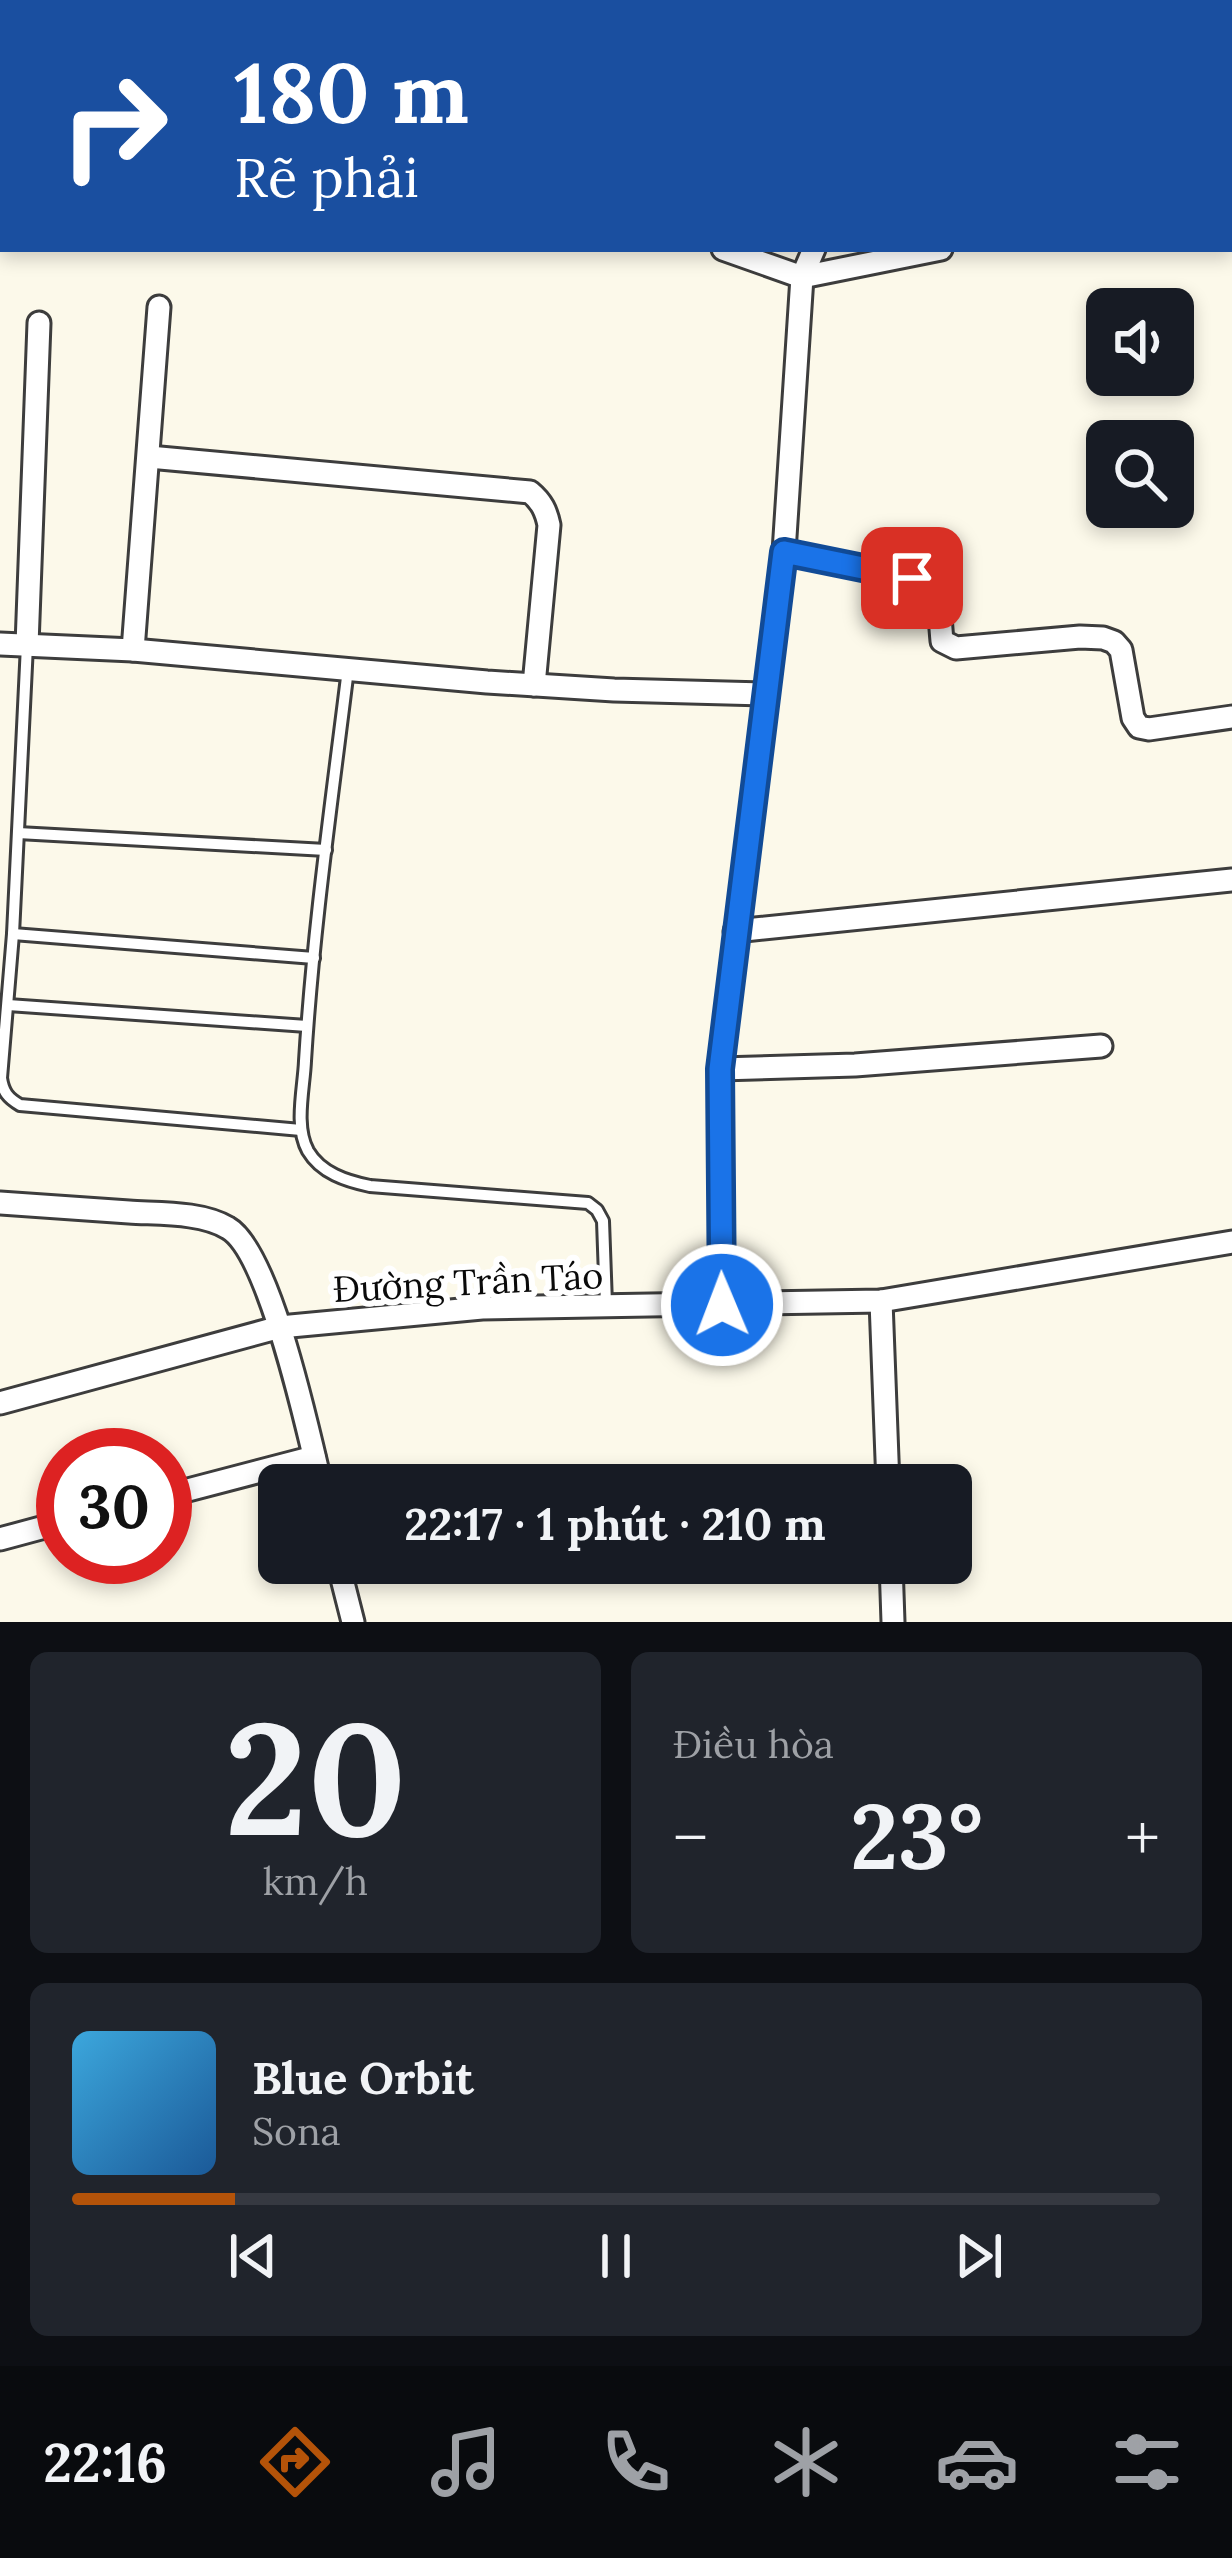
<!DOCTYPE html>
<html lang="vi">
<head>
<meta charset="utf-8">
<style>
	body { margin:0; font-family:Lora,serif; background:#20242c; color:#f1f3f6; height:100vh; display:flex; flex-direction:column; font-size:45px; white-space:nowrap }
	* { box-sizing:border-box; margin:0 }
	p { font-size:39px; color:#9ea1a6 }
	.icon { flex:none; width:66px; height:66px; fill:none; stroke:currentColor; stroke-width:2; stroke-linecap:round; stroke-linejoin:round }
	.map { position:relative; height:1622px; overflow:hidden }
	.side { display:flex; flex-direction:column; gap:30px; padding:30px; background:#0d0f14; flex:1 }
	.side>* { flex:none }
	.banner { position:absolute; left:0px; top:0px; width:1233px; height:252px; box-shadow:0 6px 18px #0003; background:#1a4fa0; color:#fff; overflow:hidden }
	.controls { position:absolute; left:1086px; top:288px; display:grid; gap:24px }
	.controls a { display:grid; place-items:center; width:108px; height:108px; border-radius:18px; background:#171b24; box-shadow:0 6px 18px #0003; font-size:60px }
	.speed { position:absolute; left:36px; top:1428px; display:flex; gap:24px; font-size:60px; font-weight:700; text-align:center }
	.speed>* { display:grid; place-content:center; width:156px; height:156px; border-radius:50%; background:#171b24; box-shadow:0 6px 18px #0003; line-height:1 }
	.speed .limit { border:18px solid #d22; background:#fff; color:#111 }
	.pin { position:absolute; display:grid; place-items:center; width:102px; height:102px; color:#fff; margin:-51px; border-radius:24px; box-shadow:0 6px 18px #0006 }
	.me { position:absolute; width:132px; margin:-66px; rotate:359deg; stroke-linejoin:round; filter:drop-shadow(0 0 9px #0008) }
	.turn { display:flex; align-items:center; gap:42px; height:252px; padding:0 36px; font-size:54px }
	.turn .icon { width:156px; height:156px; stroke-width:2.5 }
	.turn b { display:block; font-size:84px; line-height:102px }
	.big { font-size:90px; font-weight:800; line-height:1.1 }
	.side .tile { flex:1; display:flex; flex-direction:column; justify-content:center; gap:18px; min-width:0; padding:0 42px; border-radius:18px; background:#20242c }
	.side .dial { align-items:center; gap:0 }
	.dial b { font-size:156px; line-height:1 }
	.song { display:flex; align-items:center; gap:36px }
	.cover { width:144px; height:144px; border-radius:18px; background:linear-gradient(135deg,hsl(200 70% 55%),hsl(210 70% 35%)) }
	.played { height:12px; border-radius:6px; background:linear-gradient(90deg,#b45309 15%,#363941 15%) }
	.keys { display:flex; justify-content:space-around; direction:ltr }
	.heat { display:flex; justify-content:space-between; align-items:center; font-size:66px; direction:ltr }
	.side .tiles { flex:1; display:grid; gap:30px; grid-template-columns:1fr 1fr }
	.tile:last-child { grid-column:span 2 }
	.trip { position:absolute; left:258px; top:1464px; width:714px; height:120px; border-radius:18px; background:#171b24; box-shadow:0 6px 18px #0003; font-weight:800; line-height:120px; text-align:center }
	.tab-bar { display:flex; height:192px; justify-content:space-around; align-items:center; background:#090b0e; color:#9ea1a6 }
	.tab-bar .icon { width:84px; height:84px }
	.tab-bar .on { color:#b45309 }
	.tab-bar b { font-size:54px; color:#f1f3f6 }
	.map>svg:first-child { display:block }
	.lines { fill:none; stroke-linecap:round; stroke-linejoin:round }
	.service-casing { stroke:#3d3d3d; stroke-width:16 }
	.minor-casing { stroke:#3d3d3d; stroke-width:27 }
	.tertiary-casing { stroke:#3d3d3d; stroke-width:33 }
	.primary-casing { stroke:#1b1b1b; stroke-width:39 }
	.service { stroke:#fff; stroke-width:10 }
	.minor { stroke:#fff; stroke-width:21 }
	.tertiary { stroke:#fff; stroke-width:27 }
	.primary { stroke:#e8ca6e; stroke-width:33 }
	.route-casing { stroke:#114b97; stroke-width:30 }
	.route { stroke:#1a73e8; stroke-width:21 }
	.labels { text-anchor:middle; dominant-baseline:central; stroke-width:12; stroke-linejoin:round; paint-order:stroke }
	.street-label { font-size:36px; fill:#0a0a0a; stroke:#fff }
</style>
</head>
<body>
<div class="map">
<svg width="1232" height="1622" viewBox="0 0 1232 1622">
	<rect width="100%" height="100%" fill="#fcf9ea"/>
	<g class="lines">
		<!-- service casing -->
		<g class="service-casing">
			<g id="service">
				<path d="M27 645 13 934 1 1078C3 1092 8 1098 20 1105L301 1130"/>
				<path d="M348 669C332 799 313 930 305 1061 304 1088 294 1126 308 1151 321 1173 346 1181 370 1186L588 1203 597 1210 603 1221 606 1304"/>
				<path d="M18 833 326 850"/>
				<path d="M13 934 314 958"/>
				<path d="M8 1005 307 1026"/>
			</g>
		</g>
		<!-- minor casing -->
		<g class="minor-casing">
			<g id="minor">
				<path d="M302 0 306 3"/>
				<path d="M762 0 763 3"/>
				<path d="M923 3 924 0"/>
				<path d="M723 249 802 277 941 249"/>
				<path d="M149 457 530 492C542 502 546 511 549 525L534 685"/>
				<path d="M784 552 912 577C942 592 939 610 942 641L956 648 1080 637 1103 638 1114 642 1121 650 1133 718 1139 727 1149 729 1232 717"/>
				<path d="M0 644 133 650 487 682 614 690 767 694"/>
				<path d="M27 645 39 323"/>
				<path d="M133 650 159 307"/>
				<path d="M735 931 1232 880"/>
				<path d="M720 1069 855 1065 1101 1046"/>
				<path d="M0 1203C43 1206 86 1209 129 1212 159 1214 202 1212 228 1228 270 1252 309 1435 321 1485"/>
				<path d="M881 1301 888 1485"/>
				<path d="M721 1305 720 1069 784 552 802 277 814 249"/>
				<path d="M0 1403 280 1327 482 1308 881 1301 1232 1242"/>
				<path d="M165 1496 314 1457"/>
				<path d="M0 1539 63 1522"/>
				<path d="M338 1563 353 1622"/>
				<path d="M891 1563 893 1622"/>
			</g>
		</g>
		<!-- tertiary casing -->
		<g class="tertiary-casing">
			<path id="tertiary" d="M1170 3 1174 0"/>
		</g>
		<!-- primary casing -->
		<g class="primary-casing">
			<g id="primary">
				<path d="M1064 0 1066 3"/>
				<path d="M1115 0 1118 3"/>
				<path d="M1230 157 1232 160"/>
				<path d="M1230 222 1232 225"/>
			</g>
		</g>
		<!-- service -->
		<use href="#service" class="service"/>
		<!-- minor -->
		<use href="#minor" class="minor"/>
		<!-- tertiary -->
		<use href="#tertiary" class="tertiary"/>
		<!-- primary -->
		<use href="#primary" class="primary"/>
	</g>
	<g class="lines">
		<!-- route casing -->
		<g class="route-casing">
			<path id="route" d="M722 1305 720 1069 784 552 912 578"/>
		</g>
		<!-- route -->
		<use href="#route" class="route"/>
	</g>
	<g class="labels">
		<!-- street labels -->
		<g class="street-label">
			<text transform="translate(468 1282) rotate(-3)">Đường Trần Táo</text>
		</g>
	</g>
</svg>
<div class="controls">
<a><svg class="icon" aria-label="sound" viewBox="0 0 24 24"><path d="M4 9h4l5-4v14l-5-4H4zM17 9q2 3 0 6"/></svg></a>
<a><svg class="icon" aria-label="search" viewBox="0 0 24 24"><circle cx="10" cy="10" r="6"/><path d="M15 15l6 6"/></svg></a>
</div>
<div class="speed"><div class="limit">30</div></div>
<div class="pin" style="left:912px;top:578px;background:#d93025"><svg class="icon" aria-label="arrive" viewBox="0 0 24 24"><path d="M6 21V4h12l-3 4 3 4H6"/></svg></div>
<svg class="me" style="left:722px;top:1305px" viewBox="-20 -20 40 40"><circle r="17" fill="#1a73e8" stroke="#fff" stroke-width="3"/><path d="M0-11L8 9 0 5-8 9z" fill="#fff"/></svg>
<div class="trip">22:17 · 1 phút · 210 m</div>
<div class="banner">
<div class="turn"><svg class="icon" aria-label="right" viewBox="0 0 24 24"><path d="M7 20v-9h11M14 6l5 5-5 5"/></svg><div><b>180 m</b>Rẽ phải</div></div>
</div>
</div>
<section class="side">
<div class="tiles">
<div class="tile dial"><b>20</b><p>km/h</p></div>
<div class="tile"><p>Điều hòa</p>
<div class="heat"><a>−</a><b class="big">23°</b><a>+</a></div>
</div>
<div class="tile">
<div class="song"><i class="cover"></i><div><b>Blue Orbit</b><p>Sona</p></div></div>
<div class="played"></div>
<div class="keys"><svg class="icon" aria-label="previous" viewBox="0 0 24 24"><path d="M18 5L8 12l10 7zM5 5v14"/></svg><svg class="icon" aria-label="pause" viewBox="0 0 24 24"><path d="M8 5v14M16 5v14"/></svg><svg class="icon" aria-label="next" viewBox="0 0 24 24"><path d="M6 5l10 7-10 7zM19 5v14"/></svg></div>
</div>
</div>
</section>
<nav class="tab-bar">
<b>22:16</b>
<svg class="icon on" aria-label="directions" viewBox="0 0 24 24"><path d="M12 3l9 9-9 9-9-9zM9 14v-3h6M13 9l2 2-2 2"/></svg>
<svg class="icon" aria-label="music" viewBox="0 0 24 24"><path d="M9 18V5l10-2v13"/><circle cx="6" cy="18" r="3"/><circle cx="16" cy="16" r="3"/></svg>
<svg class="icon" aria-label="phone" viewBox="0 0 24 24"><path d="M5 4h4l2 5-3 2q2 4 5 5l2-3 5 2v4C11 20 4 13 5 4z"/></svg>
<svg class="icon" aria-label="climate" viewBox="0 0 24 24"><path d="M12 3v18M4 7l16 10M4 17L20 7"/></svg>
<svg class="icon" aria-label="car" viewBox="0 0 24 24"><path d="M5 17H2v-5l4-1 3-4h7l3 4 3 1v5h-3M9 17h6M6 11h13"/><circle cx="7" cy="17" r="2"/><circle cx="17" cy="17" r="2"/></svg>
<svg class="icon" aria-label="filters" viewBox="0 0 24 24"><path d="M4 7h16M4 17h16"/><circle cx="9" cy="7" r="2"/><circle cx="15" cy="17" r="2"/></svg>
</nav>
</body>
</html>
